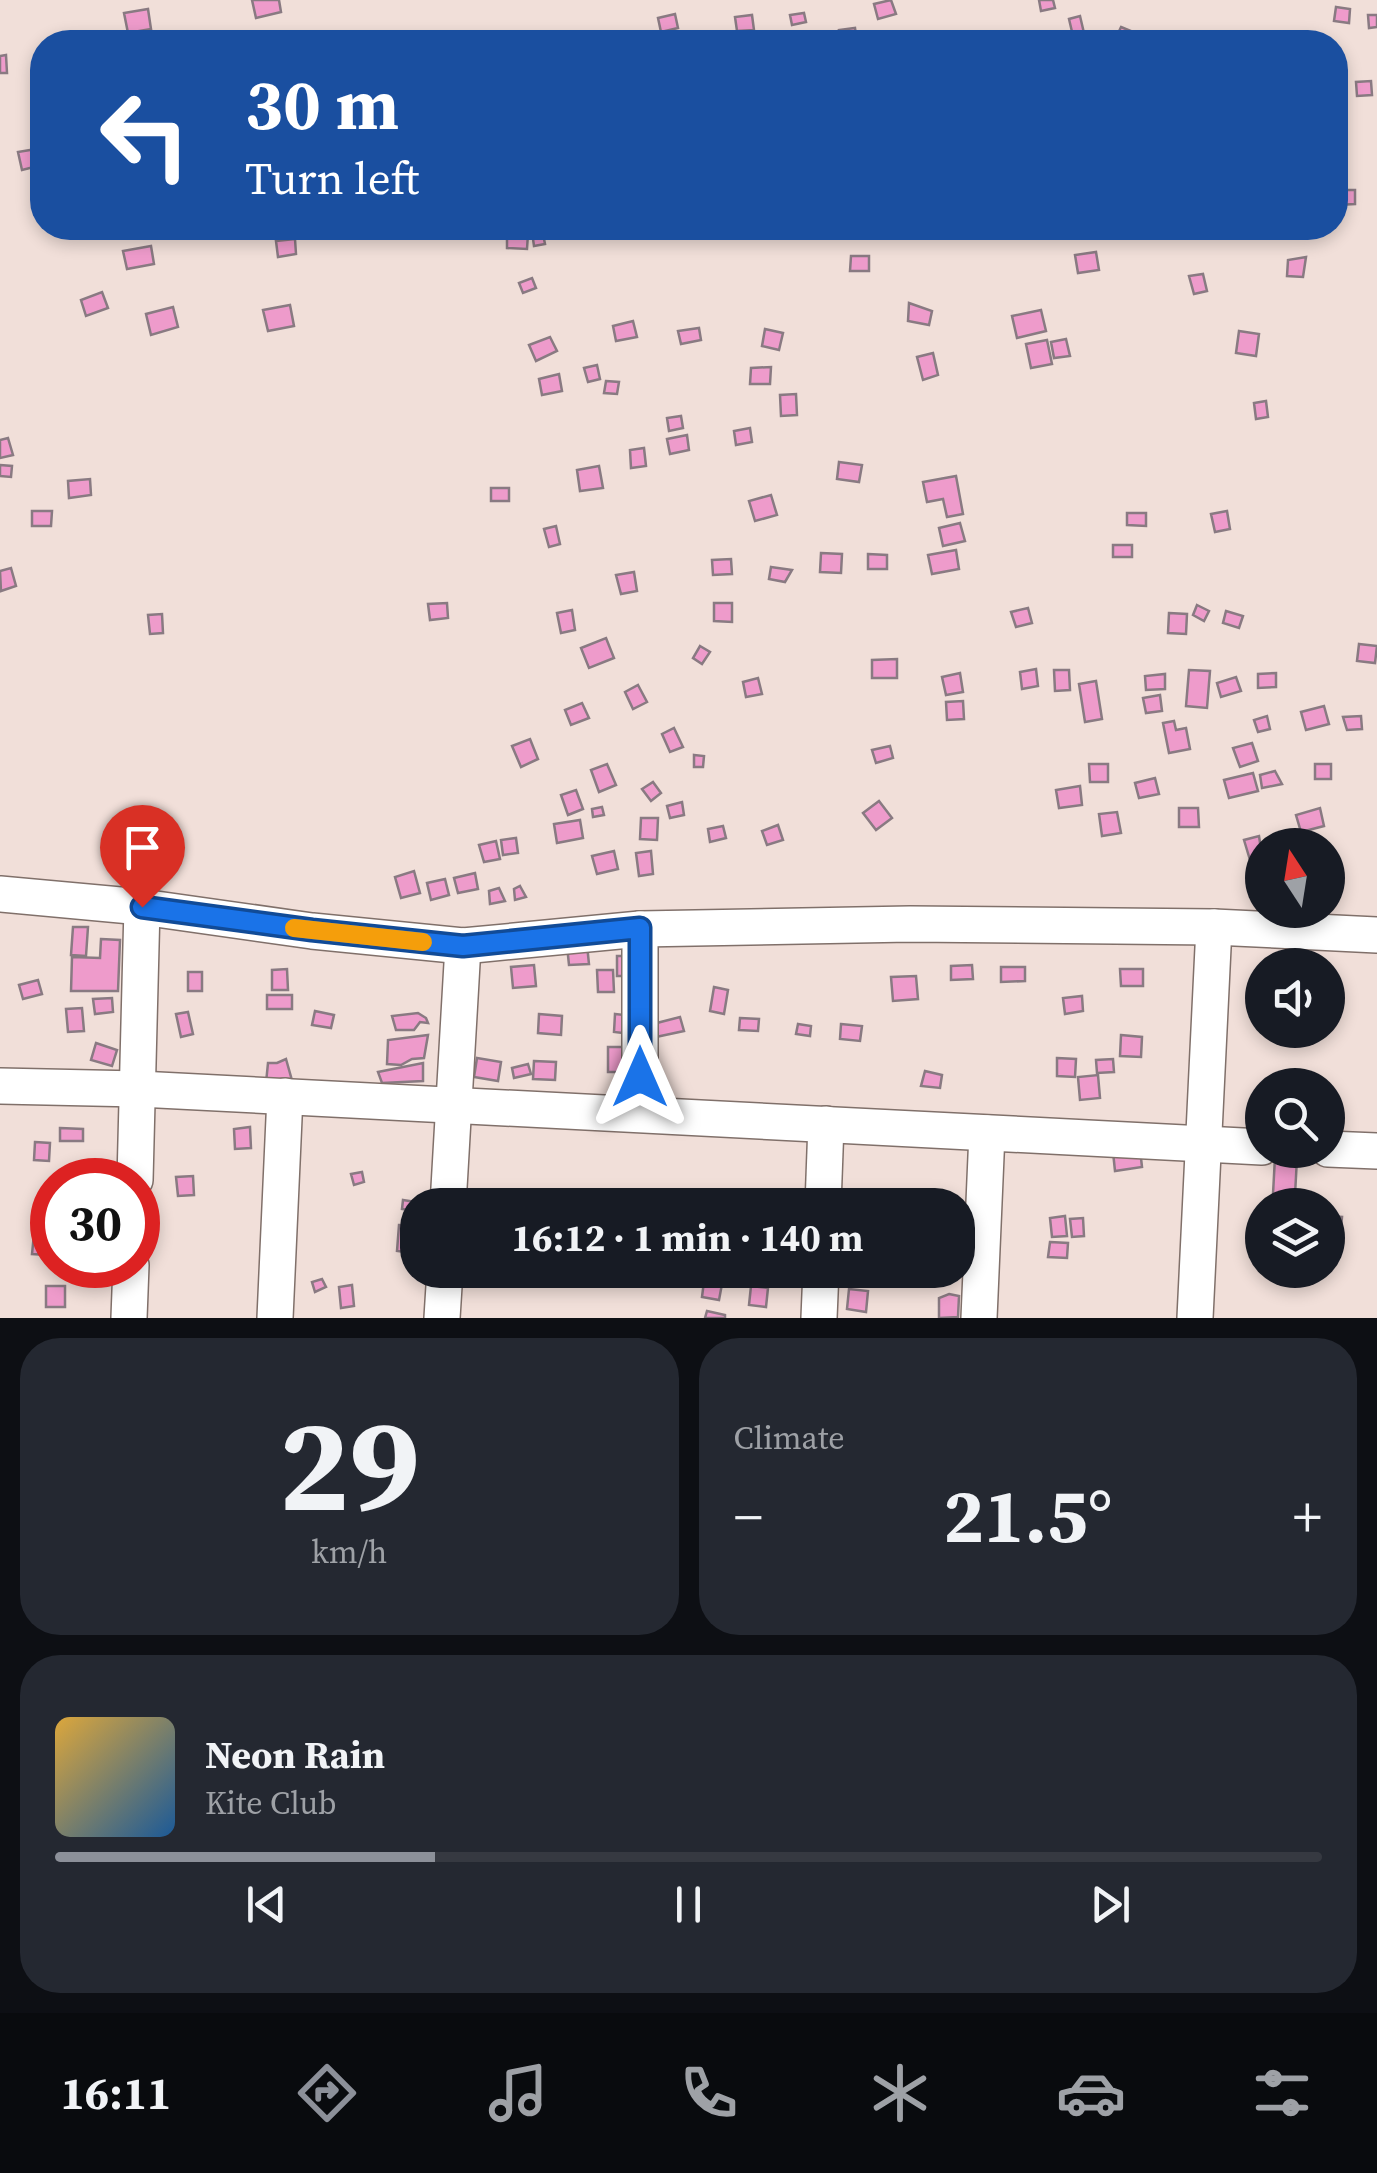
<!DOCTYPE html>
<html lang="en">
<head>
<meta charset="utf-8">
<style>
	body { margin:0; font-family:"Source Serif 4",serif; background:#242831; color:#f1f3f6; height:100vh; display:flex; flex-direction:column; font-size:38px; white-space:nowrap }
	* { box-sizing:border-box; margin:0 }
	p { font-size:32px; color:#9ea1a6 }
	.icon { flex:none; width:55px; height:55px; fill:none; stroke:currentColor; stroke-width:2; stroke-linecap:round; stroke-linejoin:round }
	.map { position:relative; height:1318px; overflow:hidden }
	.side { display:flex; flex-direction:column; gap:20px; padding:20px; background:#0d0f14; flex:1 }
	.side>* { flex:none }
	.top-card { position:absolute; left:30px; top:30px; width:1318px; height:210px; border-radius:40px; box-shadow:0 5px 15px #0003; background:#1a4fa0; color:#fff; overflow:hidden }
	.needle { width:65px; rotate:348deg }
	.controls { position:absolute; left:1245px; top:828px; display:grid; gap:20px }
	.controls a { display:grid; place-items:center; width:100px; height:100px; border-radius:50%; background:#171b24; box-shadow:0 5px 15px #0003; font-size:50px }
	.speed { position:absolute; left:30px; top:1158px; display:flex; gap:20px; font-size:50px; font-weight:700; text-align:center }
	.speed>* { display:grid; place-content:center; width:130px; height:130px; border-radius:50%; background:#171b24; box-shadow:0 5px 15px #0003; line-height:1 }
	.speed .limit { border:15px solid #d22; background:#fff; color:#111 }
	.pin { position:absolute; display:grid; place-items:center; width:85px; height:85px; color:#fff; margin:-102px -42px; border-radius:50% 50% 50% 0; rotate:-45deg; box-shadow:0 0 10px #0007 }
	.pin .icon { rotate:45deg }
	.me { position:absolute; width:110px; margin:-55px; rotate:0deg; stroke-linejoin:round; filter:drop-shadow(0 0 8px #0008) }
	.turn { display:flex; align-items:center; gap:35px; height:210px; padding:0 50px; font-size:45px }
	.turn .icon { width:130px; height:130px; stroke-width:2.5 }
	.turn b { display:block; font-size:70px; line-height:85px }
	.big { font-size:75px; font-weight:700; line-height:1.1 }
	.side .card { flex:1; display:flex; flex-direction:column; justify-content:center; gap:15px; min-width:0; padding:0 35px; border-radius:40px; background:#242831 }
	.side .dial { align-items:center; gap:0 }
	.dial b { font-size:130px; line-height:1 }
	.song { display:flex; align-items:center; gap:30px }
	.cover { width:120px; height:120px; border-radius:15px; background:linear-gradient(135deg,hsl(40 70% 55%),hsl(210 70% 35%)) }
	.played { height:10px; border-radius:5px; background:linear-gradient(90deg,#8c9099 30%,#363941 30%) }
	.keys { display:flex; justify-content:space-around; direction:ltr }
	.heat { display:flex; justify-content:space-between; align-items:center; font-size:55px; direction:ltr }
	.side .tiles { flex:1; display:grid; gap:20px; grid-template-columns:1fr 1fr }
	.card:last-child { grid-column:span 2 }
	.trip { position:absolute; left:400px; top:1188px; width:575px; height:100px; border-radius:40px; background:#171b24; box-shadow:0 5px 15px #0003; font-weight:700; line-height:100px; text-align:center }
	.dock { display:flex; height:160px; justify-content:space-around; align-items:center; background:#090b0e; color:#9ea1a6 }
	.dock .icon { width:70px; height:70px }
	.dock .selected { color:#8c9099 }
	.dock b { font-size:45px; color:#f1f3f6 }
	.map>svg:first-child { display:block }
	.building { fill:#ee9bcb; stroke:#897a82; stroke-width:2.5 }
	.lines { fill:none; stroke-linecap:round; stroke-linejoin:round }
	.street-casing { stroke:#80706a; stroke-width:38 }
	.street { stroke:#fff; stroke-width:35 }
	.route-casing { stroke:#114b97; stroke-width:25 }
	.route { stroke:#1a73e8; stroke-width:18 }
	.slow { stroke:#f59e0b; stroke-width:18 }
</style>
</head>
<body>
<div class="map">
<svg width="1377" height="1318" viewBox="0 0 1377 1318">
	<rect width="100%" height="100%" fill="#f1dfd9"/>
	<!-- building -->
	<g class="building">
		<path d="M252 0H279L281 12 256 18Z"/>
		<path d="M891 0 896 14 878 19 874 4Z"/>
		<path d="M1039 0H1053L1055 8 1041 11Z"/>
		<path d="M1336 7 1350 9 1349 23 1334 21Z"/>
		<path d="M148 9 151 29 128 33 124 13Z"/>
		<path d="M804 13 806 22 792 25 790 15Z"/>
		<path d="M675 14 678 28 661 32 658 18Z"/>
		<path d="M752 15 754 30 737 31 735 17Z"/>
		<path d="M1368 15H1377V27L1369 28Z"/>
		<path d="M1080 16 1084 33 1073 36 1069 19Z"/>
		<path d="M1121 27 1138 34 1135 42H1122L1115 40Z"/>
		<path d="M855 28 857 42H841L839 30Z"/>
		<path d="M89 32 91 42H69L68 37Z"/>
		<path d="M325 32 328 42H305L303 37Z"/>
		<path d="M982 35 983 42H967L966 37Z"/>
		<path d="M6 55 7 73H0V56Z"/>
		<path d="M1371 81 1372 95 1357 96 1356 82Z"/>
		<path d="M42 148V165L22 170 18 152Z"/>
		<path d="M1337 190H1355V204L1337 205Z"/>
		<path d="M66 228H89L90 230 67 235Z"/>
		<path d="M155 228H183L156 234Z"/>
		<path d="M542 229 545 244 534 246 532 232Z"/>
		<path d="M507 233 528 234 527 249 507 248Z"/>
		<path d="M295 239 296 254 278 257 276 241Z"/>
		<path d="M151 246 154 264 127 269 123 251Z"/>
		<path d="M1096 252 1099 270 1078 273 1075 255Z"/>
		<path d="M851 256H869V271H850Z"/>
		<path d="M1306 257 1303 277 1287 276 1288 260Z"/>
		<path d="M1203 274 1207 291 1194 294 1189 276Z"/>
		<path d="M532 278 536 288 523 293 519 283Z"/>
		<path d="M102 292 108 308 86 316 81 300Z"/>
		<path d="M909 303 932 311 929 325 908 321Z"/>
		<path d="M290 305 294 326 268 331 263 310Z"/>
		<path d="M173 307 178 327 151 335 146 314Z"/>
		<path d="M1041 310 1046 331 1017 338 1012 316Z"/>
		<path d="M633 321 637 337 616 341 613 326Z"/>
		<path d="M699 328 701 340 681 344 678 331Z"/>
		<path d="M765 329 783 333 779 350 762 346Z"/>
		<path d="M1239 331 1259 334 1256 356 1236 353Z"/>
		<path d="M550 337 557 351 536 361 529 345Z"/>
		<path d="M1066 339 1070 356 1054 358 1051 342Z"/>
		<path d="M1047 340 1052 364 1031 368 1026 344Z"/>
		<path d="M933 353 938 375 923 380 917 357Z"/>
		<path d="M597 365 600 379 588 382 584 368Z"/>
		<path d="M771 367 770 384H750L751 368Z"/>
		<path d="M559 374 562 391 542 395 539 379Z"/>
		<path d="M606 381 619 382 617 394 604 393Z"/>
		<path d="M796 394 797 415 781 416 780 395Z"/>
		<path d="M1266 401 1268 417 1256 419 1254 403Z"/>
		<path d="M681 416 683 428 669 431 667 418Z"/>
		<path d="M750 428 752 442 736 445 734 431Z"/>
		<path d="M687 435 689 450 670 454 667 439Z"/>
		<path d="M8 438 13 455 0 458V440Z"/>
		<path d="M644 448 646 466 631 468 630 450Z"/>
		<path d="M839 462 862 465 859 482 837 479Z"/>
		<path d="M0 465 12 466 11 477 0 476Z"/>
		<path d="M599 466 603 488 580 491 577 470Z"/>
		<path d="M956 476 963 514 947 517 943 499 927 502 923 482Z"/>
		<path d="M90 479 91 495 69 498 68 481Z"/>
		<rect x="491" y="488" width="18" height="13"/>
		<path d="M771 495 777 515 755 521 749 501Z"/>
		<path d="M32 511H52L51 526H32Z"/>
		<path d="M1227 511 1230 529 1215 532 1211 514Z"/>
		<path d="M1127 513H1146V526L1127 525Z"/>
		<path d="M960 523 965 541 943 546 939 528Z"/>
		<path d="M556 526 560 544 549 547 544 529Z"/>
		<rect x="1113" y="545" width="19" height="12"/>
		<path d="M956 550 959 569 932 574 928 555Z"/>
		<path d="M821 553 842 554 841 573 820 572Z"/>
		<path d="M868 554 887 555V569H868Z"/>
		<path d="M731 559 732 574 713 575 712 560Z"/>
		<path d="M771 567 792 570 785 582 769 579Z"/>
		<path d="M11 568 16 586 1 591 0 571Z"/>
		<path d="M634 572 637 591 621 594 616 575Z"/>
		<path d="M447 603 448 618 430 620 428 604Z"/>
		<path d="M714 603H732V622L714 621Z"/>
		<path d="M1197 605 1209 611 1204 621 1193 615Z"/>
		<path d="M1028 608 1032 623 1016 627 1011 612Z"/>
		<path d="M572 610 575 630 561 633 557 613Z"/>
		<path d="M1226 611 1243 616 1239 628 1223 623Z"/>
		<path d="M1169 613 1187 614 1186 634 1168 633Z"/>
		<path d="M162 614 163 633 150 634 148 615Z"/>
		<path d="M606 638 614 658 589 668 581 648Z"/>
		<path d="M1359 644 1377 646 1375 663 1357 661Z"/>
		<path d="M700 646 710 652 702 664 693 658Z"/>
		<path d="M897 659V678H872V660Z"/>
		<path d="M1036 669 1038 686 1022 689 1020 672Z"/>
		<path d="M1054 670H1069L1070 690 1055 691Z"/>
		<path d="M1189 670 1210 671 1207 708 1186 706Z"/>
		<path d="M960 673 963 692 946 695 942 677Z"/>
		<path d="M1276 673V687L1258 688V674Z"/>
		<path d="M1165 674V689L1146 690 1145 676Z"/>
		<path d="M1236 677 1241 691 1221 697 1217 683Z"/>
		<path d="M758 678 762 694 746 697 743 682Z"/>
		<path d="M1096 681 1102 719 1085 722 1079 684Z"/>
		<path d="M638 685 647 702 633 709 625 692Z"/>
		<path d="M1160 695 1162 711 1146 713 1143 698Z"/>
		<path d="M963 701 964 719 947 720 946 702Z"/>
		<path d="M582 703 589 718 571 725 565 710Z"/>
		<path d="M1324 706 1329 724 1306 730 1301 712Z"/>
		<path d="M1267 716 1270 729 1258 732 1254 720Z"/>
		<path d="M1361 716 1362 729 1347 730 1343 717Z"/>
		<path d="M1174 721 1176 730 1186 728 1190 749 1169 753 1163 723Z"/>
		<path d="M674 728 683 747 670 752 662 734Z"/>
		<path d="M530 739 538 759 521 767 512 746Z"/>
		<path d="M1252 743 1258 761 1240 767 1233 748Z"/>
		<path d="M890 746 893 758 876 763 872 750Z"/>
		<path d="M694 755 704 756 703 767H694Z"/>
		<path d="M607 764 616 785 599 792 591 770Z"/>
		<path d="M1089 764H1108V782H1090Z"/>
		<rect x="1315" y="764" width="16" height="15"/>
		<path d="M1275 771 1282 784 1262 788 1260 775Z"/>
		<path d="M1253 773 1258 791 1229 798 1224 780Z"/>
		<path d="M1155 778 1159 794 1139 798 1135 783Z"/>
		<path d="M653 782 661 793 651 801 642 789Z"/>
		<path d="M1080 786 1082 805 1059 808 1056 790Z"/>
		<path d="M576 790 583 809 568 815 561 795Z"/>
		<path d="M879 801 892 818 876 830 863 813Z"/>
		<path d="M682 802 684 815 670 818 667 806Z"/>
		<path d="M602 807 604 815 593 817 592 809Z"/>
		<path d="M1179 808H1198L1199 827H1179Z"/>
		<path d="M1320 808 1324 826 1301 832 1296 815Z"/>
		<path d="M1117 812 1121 833 1102 836 1099 814Z"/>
		<path d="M641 818H658L657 840 640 839Z"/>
		<path d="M580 820 583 838 557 843 554 824Z"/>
		<path d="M778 825 783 840 767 845 762 831Z"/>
		<path d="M723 826 726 838 710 842 708 829Z"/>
		<path d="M1259 836 1262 856 1250 860 1244 840Z"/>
		<path d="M516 838 518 853 503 855 501 840Z"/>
		<path d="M496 841 500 859 484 862 479 845Z"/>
		<path d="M614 851 618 869 597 874 592 856Z"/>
		<path d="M651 851 653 874 639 876 636 853Z"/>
		<path d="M414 871 420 893 401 898 395 877Z"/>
		<path d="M475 873 478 889 458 893 454 878Z"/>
		<path d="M445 879 449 895 431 900 427 883Z"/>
		<path d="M520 886 526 897 515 900 514 889Z"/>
		<path d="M499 888 505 901 490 904 489 891Z"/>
		<path d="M73 927H88L86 956 71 955Z"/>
		<path d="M101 939 120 940 118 991H71L72 957 100 958Z"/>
		<path d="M587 945 589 964 569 965 567 946Z"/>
		<path d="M617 956H629L630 976H617Z"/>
		<path d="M534 965 536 986 513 988 511 967Z"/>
		<path d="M972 965 973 979 951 980V966Z"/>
		<path d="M1001 967H1025V981L1001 982Z"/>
		<path d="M287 969 288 990H272V970Z"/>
		<path d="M1120 969H1143V986H1121Z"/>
		<path d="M597 970H613L614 992H598Z"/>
		<rect x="188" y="972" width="14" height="19"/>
		<path d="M916 976 918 999 893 1001 891 977Z"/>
		<path d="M38 980 42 994 23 999 19 985Z"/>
		<path d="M714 987 728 990 724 1014 710 1011Z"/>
		<rect x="267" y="995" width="25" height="14"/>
		<path d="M1082 996 1083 1011 1065 1014 1063 998Z"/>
		<path d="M112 998 113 1012 95 1014 93 999Z"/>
		<path d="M82 1008 84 1031 68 1032 66 1009Z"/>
		<path d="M315 1011 334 1015 331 1028 312 1025Z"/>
		<path d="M188 1012 193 1034 181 1037 176 1014Z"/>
		<path d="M418 1013 426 1018 428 1023 420 1022 414 1030H396L392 1016Z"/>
		<path d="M539 1014 562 1016 561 1035 538 1033Z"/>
		<path d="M615 1014 634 1016 632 1034 614 1032Z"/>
		<path d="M680 1017 684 1031 656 1037 653 1024Z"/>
		<path d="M740 1018 759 1019 758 1031 739 1030Z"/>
		<path d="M798 1024 811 1026 810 1036 796 1034Z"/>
		<path d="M841 1024 862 1026 860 1041 840 1039Z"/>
		<path d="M428 1035 424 1058 412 1059 401 1065 387 1064 388 1040Z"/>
		<path d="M1121 1035 1142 1037 1141 1057 1120 1056Z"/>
		<path d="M96 1043 117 1050 112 1066 91 1060Z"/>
		<rect x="608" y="1047" width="20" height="25"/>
		<path d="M477 1058 501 1062 498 1081 474 1077Z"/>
		<path d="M1057 1058 1076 1059 1075 1077 1057 1076Z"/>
		<path d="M286 1059 293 1084 266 1083 268 1063H277Z"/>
		<path d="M1113 1059 1114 1072 1097 1073 1096 1060Z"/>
		<path d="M534 1061 556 1062 555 1080 533 1079Z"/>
		<path d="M423 1063V1081L382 1083 378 1072Z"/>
		<path d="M528 1064 531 1074 514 1078 512 1068Z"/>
		<path d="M925 1071 942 1075 940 1088 921 1086Z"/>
		<path d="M1098 1075 1100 1098 1080 1100 1078 1077Z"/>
		<path d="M250 1127 251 1148 235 1149 234 1129Z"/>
		<path d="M60 1128 83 1129V1141H60Z"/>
		<path d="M35 1142 50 1143 49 1161 34 1160Z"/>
		<path d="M1140 1149 1142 1167 1115 1171 1113 1152Z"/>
		<path d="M1275 1157 1297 1158 1295 1195 1273 1194Z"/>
		<path d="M362 1172 364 1182 354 1185 351 1174Z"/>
		<path d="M193 1176 194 1195 178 1196 176 1177Z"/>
		<path d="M403 1200 416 1202 414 1211 402 1209Z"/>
		<path d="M1065 1216 1067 1236 1052 1237 1050 1218Z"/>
		<path d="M1328 1216 1342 1217 1340 1239 1328 1241Z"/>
		<path d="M1083 1218 1084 1236 1072 1237 1070 1219Z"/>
		<path d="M399 1225 415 1226 413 1253 397 1251Z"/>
		<path d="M34 1234 49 1235 47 1255 32 1254Z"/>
		<path d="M1050 1242 1068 1243 1067 1258 1048 1257Z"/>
		<path d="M322 1279 326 1287 315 1292 312 1282Z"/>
		<path d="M704 1281 722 1284 719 1300 702 1297Z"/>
		<path d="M352 1285 354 1306 341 1308 339 1287Z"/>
		<rect x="46" y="1286" width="19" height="21"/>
		<path d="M751 1286 768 1288 766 1307 749 1305Z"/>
		<path d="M849 1289 868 1291 866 1312 847 1309Z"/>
		<path d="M949 1294 959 1296 958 1317 939 1318V1298Z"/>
		<path d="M707 1311 725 1315V1318H705Z"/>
	</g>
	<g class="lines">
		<!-- street casing -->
		<g class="street-casing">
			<g id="street">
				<path d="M0 894 142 907 312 931 463 946 640 929 910 924 1214 927 1377 935"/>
				<path d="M0 1086 139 1089 1262 1147"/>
				<path d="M640 1114V929"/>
				<path d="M1328 1149 1377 1151"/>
				<path d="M135 1180 142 907"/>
				<path d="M448 1205 463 946"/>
				<path d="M823 1205 826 1124"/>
				<path d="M129 1318 131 1265"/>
				<path d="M275 1318 285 1096"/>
				<path d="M442 1318 445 1270"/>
				<path d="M819 1318 821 1270"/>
				<path d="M979 1318 987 1133"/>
				<path d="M1195 1318 1214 927"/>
			</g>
		</g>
		<!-- street -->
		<use href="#street" class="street"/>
	</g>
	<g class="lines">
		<!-- route casing -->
		<g class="route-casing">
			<path id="route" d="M142 907 312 930 463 946 640 928V1077"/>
		</g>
		<!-- route -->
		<use href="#route" class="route"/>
		<!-- slow -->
		<path class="slow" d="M294 928 423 942"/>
	</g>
</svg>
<div class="controls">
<a><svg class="needle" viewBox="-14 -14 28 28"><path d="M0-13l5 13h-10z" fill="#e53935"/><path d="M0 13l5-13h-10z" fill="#9ea1a6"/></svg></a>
<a><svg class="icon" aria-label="sound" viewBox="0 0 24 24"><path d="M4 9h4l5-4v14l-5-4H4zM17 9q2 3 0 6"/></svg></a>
<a><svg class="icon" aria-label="search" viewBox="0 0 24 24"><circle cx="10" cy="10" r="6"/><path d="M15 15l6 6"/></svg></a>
<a><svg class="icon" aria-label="layers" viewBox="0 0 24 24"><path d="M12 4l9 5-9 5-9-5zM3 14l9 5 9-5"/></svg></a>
</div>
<div class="speed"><div class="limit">30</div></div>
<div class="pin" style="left:142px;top:907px;background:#d93025"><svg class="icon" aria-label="arrive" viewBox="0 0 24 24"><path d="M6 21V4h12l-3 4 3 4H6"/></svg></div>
<svg class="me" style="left:640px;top:1077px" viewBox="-20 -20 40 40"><path d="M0-17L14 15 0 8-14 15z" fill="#1a73e8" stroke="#fff" stroke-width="4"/></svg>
<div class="trip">16:12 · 1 min · 140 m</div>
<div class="top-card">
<div class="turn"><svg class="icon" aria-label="left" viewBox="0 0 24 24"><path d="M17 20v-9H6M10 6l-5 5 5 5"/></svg><div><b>30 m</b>Turn left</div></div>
</div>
</div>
<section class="side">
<div class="tiles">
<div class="card dial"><b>29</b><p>km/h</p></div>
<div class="card"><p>Climate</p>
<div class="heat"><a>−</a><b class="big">21.5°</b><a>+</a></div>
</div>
<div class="card">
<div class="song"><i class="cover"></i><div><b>Neon Rain</b><p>Kite Club</p></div></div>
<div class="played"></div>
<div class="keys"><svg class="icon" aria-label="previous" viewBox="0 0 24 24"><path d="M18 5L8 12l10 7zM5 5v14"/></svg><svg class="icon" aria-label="pause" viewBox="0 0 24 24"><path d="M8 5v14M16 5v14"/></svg><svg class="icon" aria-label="next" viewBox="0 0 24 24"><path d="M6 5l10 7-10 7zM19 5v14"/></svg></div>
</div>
</div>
</section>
<nav class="dock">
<b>16:11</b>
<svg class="icon selected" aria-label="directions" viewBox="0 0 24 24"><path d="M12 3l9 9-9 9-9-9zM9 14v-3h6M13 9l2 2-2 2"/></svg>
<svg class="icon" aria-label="music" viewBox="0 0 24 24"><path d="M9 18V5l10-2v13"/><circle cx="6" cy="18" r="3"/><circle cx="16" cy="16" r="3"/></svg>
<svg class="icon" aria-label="phone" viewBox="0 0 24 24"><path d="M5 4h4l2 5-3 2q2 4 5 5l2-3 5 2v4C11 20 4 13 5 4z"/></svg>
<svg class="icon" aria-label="climate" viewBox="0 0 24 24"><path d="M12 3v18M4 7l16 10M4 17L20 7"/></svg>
<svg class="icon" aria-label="car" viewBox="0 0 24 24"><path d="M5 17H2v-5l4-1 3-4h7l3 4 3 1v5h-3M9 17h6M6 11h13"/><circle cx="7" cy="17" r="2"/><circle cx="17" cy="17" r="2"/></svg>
<svg class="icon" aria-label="filters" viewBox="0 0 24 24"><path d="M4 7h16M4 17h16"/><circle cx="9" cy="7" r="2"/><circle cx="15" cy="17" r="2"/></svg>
</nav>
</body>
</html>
